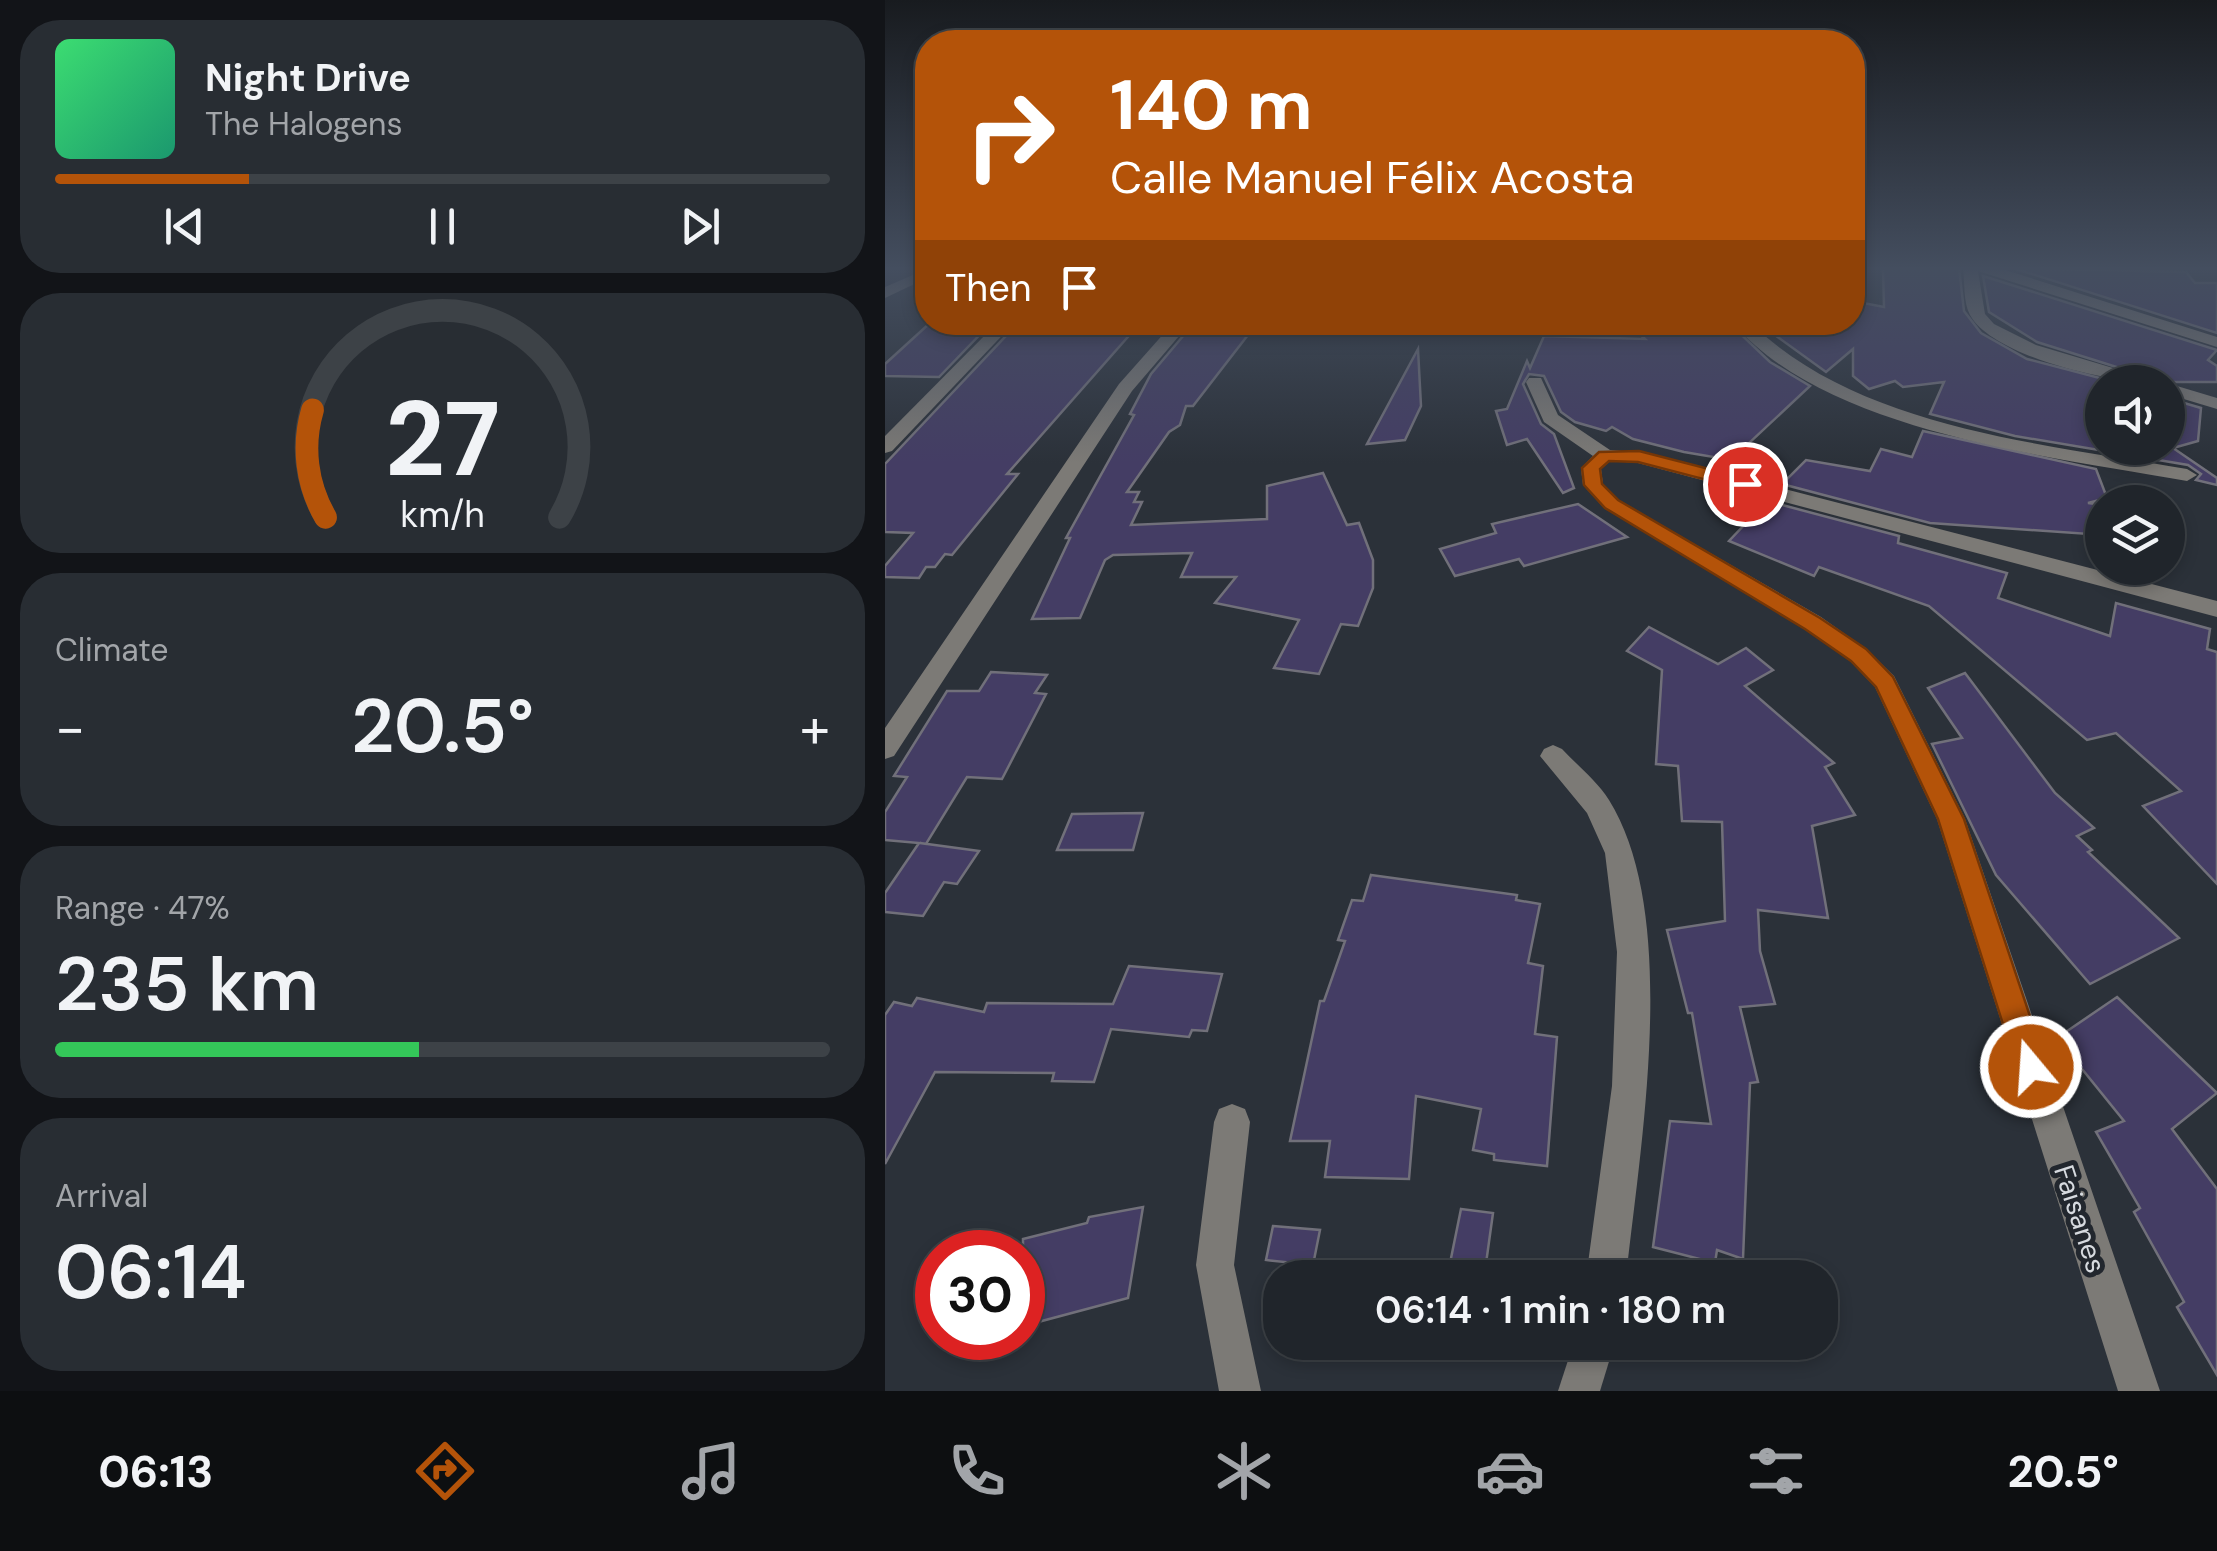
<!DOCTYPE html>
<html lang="en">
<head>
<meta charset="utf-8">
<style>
	body { margin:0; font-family:"DM Sans",sans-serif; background:#282d33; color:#f1f3f6; height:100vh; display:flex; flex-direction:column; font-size:38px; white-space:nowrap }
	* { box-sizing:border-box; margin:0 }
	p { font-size:32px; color:#a2a5a9 }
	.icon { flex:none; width:55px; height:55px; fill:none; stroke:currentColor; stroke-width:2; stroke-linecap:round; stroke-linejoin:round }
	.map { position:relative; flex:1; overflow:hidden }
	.panel { display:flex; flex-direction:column; gap:20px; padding:20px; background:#121418; width:885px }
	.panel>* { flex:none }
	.guide { position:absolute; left:30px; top:30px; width:950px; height:305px; border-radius:40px; box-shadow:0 5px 15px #0003,0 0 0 2px #3d4247; background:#b45309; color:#fff; overflow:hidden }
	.buttons { position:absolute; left:1200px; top:365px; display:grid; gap:20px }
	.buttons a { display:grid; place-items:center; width:100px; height:100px; border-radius:50%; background:#20252b; box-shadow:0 5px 15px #0003,0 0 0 2px #3d4247; font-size:50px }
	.speed { position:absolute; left:30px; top:1230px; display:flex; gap:20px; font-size:50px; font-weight:700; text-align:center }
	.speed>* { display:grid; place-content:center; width:130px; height:130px; border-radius:50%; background:#20252b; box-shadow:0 5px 15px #0003,0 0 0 2px #3d4247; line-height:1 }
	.speed .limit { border:15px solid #d22; background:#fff; color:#111 }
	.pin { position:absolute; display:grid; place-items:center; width:85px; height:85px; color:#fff; margin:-42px; border:5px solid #fff; border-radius:50%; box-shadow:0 2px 10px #0007 }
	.me { position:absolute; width:110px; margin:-55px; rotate:342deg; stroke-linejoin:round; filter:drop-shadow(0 0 8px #0008) }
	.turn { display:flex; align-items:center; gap:35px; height:210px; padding:0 30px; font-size:45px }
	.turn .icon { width:130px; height:130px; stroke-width:2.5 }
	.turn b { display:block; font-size:70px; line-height:85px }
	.then { display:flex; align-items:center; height:95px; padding:0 30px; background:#0003; gap:20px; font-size:38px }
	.big { font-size:75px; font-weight:600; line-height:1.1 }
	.panel .card { flex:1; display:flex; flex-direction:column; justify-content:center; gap:15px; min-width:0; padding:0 35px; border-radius:40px; background:#282d33 }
	.panel .dial { align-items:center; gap:0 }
	.dial svg { height:260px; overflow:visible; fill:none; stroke:#3d4247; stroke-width:7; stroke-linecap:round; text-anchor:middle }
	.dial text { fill:#f1f3f6; stroke:none }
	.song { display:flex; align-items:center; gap:30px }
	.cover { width:120px; height:120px; border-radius:15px; background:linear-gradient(135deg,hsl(140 70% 55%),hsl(160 70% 35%)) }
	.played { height:10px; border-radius:5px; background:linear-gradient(90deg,#b45309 25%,#3d4247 25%) }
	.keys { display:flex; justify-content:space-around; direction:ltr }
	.heat { display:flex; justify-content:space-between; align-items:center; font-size:55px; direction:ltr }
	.charge { height:15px; border-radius:8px; background:linear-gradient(90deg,#34c759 47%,#3d4247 0) }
	.trip { position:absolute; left:378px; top:1260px; width:575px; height:100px; border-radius:40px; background:#20252b; box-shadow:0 5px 15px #0003,0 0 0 2px #3d4247; font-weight:600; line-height:100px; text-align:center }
	.tabs { display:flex; height:160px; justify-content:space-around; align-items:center; background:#0d0f11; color:#a2a5a9 }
	.tabs .icon { width:70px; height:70px }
	.tabs .selected { color:#b45309 }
	.tabs b { font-size:45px; color:#f1f3f6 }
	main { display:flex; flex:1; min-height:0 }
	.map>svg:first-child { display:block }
	.building { fill:#443d64; stroke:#71707a; stroke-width:2.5 }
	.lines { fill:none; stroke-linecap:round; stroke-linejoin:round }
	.minor { fill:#7c7a76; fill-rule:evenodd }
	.route { fill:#b45309; stroke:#753606; stroke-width:2.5 }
	.labels { text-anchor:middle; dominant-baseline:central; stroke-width:10; stroke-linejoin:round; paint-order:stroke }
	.street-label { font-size:28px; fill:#d6dadf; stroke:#22272e }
</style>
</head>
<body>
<main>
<section class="panel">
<div class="card">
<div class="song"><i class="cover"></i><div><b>Night Drive</b><p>The Halogens</p></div></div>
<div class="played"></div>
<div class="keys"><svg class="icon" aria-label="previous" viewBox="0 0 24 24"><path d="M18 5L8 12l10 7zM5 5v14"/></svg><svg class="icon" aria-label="pause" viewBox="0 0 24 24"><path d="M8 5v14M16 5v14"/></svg><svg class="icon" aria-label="next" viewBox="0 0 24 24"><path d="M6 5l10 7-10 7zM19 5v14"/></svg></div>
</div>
<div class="card dial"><svg viewBox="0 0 100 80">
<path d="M14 69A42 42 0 1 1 86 69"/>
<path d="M14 69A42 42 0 0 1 10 36" stroke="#b45309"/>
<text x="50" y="56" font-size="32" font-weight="700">27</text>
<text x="50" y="72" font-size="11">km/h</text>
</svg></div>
<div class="card"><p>Climate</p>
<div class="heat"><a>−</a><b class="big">20.5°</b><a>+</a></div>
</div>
<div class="card"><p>Range · 47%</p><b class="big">235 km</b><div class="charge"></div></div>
<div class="card"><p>Arrival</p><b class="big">06:14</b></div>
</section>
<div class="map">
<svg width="1332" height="1391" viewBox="0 0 1332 1391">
	<rect width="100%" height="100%" fill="#2b3139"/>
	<!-- building -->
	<g class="building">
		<path d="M998 268H1074L1079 311 1096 333 1142 359 1230 382H1218V448H1282V398L1316 408 1313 441 1288 448 1332 478V485L1311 480 1316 474 1303 465 1130 436 1045 414 1059 382 1018 387 1010 381 984 389 968 376V349L941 372 872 322H968V301L999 307Z"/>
		<path d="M1128 268 1301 272 1310 283H1332V333Z"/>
		<path d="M1098 276 1332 350 1323 360 1332 366V382H1279L1152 342 1104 312Z"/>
		<path d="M46 322H107L54 377 0 376V364Z"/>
		<path d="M134 322H256L122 474H133L67 555 60 554 50 567H41L34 578 0 577V566L28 533 0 532V464Z"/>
		<path d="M310 322H373L308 406H301L295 425 284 432 242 492H254L249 502H257L246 525 382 519V486L438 473 462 525 474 523 488 560V588L473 626 456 624 434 674 389 668 414 620 330 603 351 577H296L307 553 228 555 220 560 195 618 147 619 185 538H181L249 415 245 414 266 374Z"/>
		<path d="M742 322H843L885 362 925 386 846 460 799 452 748 439 727 427 721 431 690 422 676 412 659 376 644 374 638 384 656 424 669 434 689 488 678 493 642 439 622 445 611 411 622 409 642 361 645 368 659 336 760 339Z"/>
		<path d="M533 349 536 406 520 440 482 444Z"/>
		<path d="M1038 431 1211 469 1222 498 1203 503 1218 505V535L1045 523 897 484 921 460 985 471 996 449 1027 457Z"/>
		<path d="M882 501 1014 536 1013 543 1122 573 1113 598 1225 636 1231 603 1325 629 1322 649 1332 652V884L1258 806 1296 791 1231 733 1202 740 1044 606 934 567 929 576 844 541Z"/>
		<path d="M693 504 742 537 639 566 634 559 570 576 555 549 611 533 607 524Z"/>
		<path d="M764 627 833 664 861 648 888 670 860 686 949 763 940 767 970 815 927 826 943 918 873 910 875 951 890 1004 855 1007 873 1082 865 1083 858 1259 832 1250 830 1263 768 1247 785 1121 826 1124 807 1013H803L782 930 840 921 837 822 797 821 793 766 771 764 777 670 742 651Z"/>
		<path d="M106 672 162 675 150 693 161 694 117 779 82 777 41 844 35 843 94 851 72 884 59 882 38 916 0 912V893L34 843 0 840V812L22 777 9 776 62 691H94Z"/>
		<path d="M1080 673 1170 793 1209 828 1192 836 1207 850 1203 852 1294 938 1205 984 1111 875 1047 744 1077 738 1043 688Z"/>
		<path d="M258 813 248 850H172L187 814Z"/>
		<path d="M486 875 632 895 631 900 655 904 643 963 658 966 650 1034 672 1037 662 1166 609 1160V1154L588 1150 596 1109 531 1096 524 1179 440 1177 445 1141H405L435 1001H439L460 941 453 940 467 900 478 901Z"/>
		<path d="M244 966 337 974 322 1031 307 1030 304 1037 226 1029 209 1082 167 1081 169 1073 50 1072 0 1164V1015L9 1002 27 1006 32 998 99 1012 102 1003 228 1004Z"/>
		<path d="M1232 997 1332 1093 1287 1129 1332 1189V1375L1292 1307 1299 1302 1249 1212 1255 1208 1211 1132 1239 1121 1172 1038Z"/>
		<path d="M258 1207 243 1298 138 1326V1239L202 1223 204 1217Z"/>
		<path d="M576 1209 608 1213 599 1278H562Z"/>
		<path d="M388 1226 435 1230 428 1265 381 1260Z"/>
	</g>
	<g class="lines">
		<!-- minor -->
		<g class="minor">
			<path d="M1078 268H1114L1332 337V347L1093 271 1100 314 1109 324 1151 345 1275 382C1231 385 1108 357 1085 315 1078 302 1080 283 1078 268Z"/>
			<path d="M42 269V278L0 298V287Z"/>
			<path d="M113 322H130L7 451 0 453V436Z"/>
			<path d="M289 322H306L247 391 9 756 0 759V728L234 384Z"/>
			<path d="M847 322H865C972 428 1159 444 1302 469L1312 475 1302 481C1165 456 941 433 847 322Z"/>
			<path d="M644 378H656L673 415 725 450 761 453 1332 601V617L753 463 725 461 716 469 718 484 733 500 936 617 981 649 1009 676 1080 819 1275 1391H1233L1052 819 990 687 965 661 920 629 719 508 698 485 696 468 708 456 659 422 641 382Z"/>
			<path d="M1282 383 1332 398V409L1282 394Z"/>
			<path d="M668 745 677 749C692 765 712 781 724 800 796 916 755 1146 741 1278H701L727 1086 732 952 720 853 702 813 655 756 659 749Z"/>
			<path d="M347 1104 360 1109 365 1122 349 1265 376 1391H334L311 1265 329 1122 334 1109Z"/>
			<path d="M689 1342H730L715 1391H673Z"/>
		</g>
	</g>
	<!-- sky -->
	<linearGradient id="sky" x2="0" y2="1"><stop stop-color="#181b1f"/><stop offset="0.58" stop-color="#444e5f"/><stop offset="1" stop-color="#444e5f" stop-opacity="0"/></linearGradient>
	<rect width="1332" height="463" fill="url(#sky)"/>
	<!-- route -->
	<path class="route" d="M754 451 867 480 870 484 860 490 753 462 724 461 715 469 717 484 733 500 935 618 981 649 1008 677 1079 819 1162 1067 1157 1078 1146 1083 1135 1078 1053 819 991 687 966 661 920 629 720 508 699 485 697 468 714 452Z"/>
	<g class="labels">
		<!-- street labels -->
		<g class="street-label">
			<text transform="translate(1195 1219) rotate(72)">Faisanes</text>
		</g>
	</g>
</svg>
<div class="buttons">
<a><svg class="icon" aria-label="sound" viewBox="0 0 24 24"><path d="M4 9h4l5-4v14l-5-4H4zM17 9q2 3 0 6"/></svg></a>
<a><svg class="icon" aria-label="layers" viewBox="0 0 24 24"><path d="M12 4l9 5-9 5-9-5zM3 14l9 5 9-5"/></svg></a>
</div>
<div class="speed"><div class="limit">30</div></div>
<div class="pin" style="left:860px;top:484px;background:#d93025"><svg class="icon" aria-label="arrive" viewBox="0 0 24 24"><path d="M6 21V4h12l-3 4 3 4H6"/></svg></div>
<svg class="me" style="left:1146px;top:1067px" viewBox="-20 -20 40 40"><circle r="17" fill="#b45309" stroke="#fff" stroke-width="3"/><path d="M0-11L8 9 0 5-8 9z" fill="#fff"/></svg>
<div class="trip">06:14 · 1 min · 180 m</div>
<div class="guide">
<div class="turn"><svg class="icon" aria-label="right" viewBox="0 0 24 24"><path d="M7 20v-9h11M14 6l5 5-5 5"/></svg><div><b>140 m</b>Calle Manuel Félix Acosta</div></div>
<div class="then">Then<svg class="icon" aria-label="arrive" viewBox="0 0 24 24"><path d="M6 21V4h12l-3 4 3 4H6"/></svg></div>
</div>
</div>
</main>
<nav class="tabs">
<b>06:13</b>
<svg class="icon selected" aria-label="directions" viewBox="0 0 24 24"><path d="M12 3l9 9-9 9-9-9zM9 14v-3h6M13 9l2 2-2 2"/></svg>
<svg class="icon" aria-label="music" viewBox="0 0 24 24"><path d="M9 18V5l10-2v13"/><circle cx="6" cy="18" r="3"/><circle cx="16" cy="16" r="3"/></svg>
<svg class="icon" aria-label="phone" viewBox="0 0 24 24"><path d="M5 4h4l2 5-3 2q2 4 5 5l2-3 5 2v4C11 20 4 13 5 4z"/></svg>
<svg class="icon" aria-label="climate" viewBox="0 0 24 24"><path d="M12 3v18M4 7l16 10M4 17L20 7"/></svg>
<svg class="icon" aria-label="car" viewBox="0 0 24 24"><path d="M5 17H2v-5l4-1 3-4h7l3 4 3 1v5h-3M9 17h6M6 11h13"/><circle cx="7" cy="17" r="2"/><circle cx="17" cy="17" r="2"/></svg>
<svg class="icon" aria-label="filters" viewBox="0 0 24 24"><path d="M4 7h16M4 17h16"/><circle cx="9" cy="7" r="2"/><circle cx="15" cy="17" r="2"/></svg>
<b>20.5°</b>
</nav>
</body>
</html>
